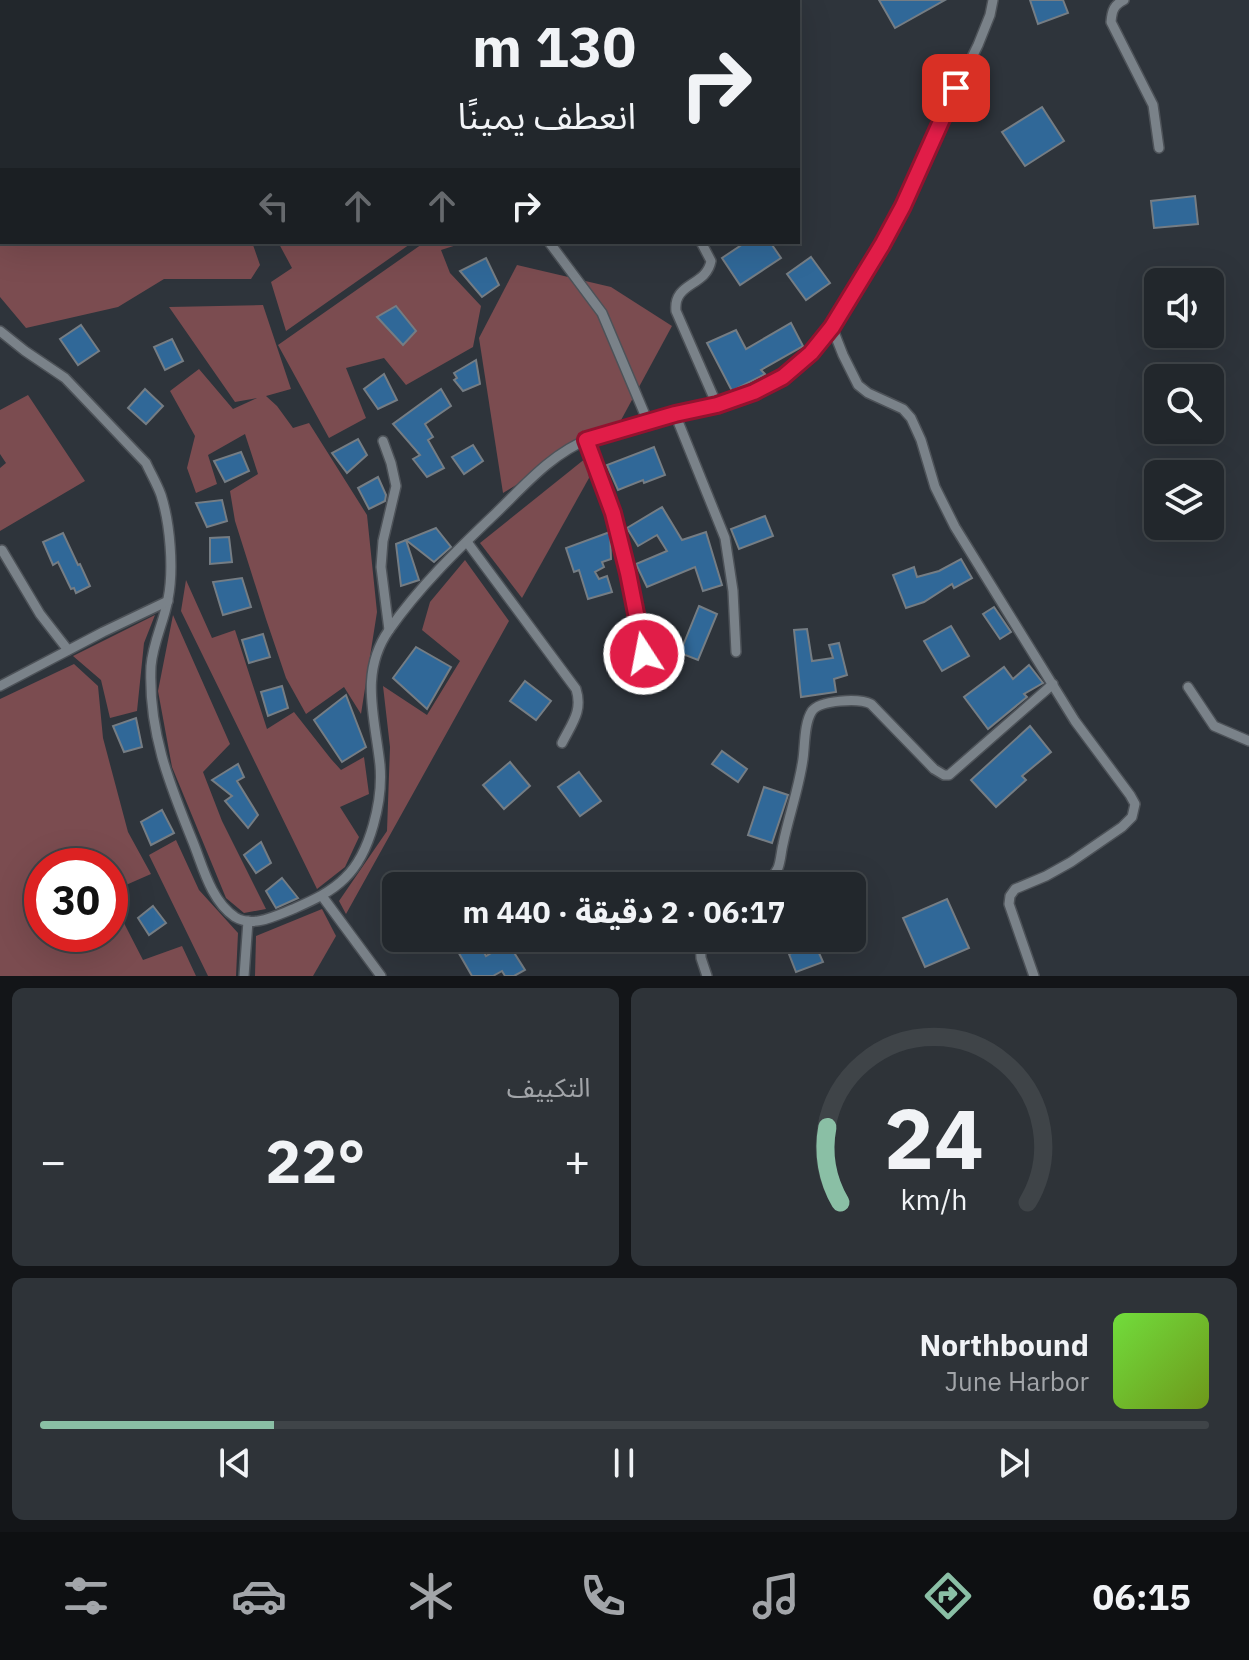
<!DOCTYPE html>
<html lang="ar">
<head>
<meta charset="utf-8">
<style>
	body { margin:0; font-family:"IBM Plex Sans","Noto Sans Arabic",sans-serif; background:#2e3338; color:#f1f3f6; direction:rtl; height:100vh; display:flex; flex-direction:column; font-size:30px; white-space:nowrap }
	* { box-sizing:border-box; margin:0 }
	p { font-size:26px; color:#a2a5a9 }
	.icon { flex:none; width:44px; height:44px; fill:none; stroke:currentColor; stroke-width:2; stroke-linecap:round; stroke-linejoin:round }
	.map { position:relative; height:976px; overflow:hidden; direction:ltr }
	.panel { display:flex; flex-direction:column; gap:12px; padding:12px; background:#131518; flex:1 }
	.panel>* { flex:none }
	.guide { position:absolute; left:0px; top:0px; width:800px; height:244px; box-shadow:0 8px 32px #0002,0 0 0 2px #3f4448; direction:rtl; background:#22272c; color:#f1f3f6; overflow:hidden }
	.buttons { position:absolute; left:1144px; top:268px; display:grid; gap:16px }
	.buttons a { display:grid; place-items:center; width:80px; height:80px; border-radius:12px; background:#22272c; box-shadow:0 8px 32px #0002,0 0 0 2px #3f4448; font-size:40px }
	.speed { position:absolute; left:24px; top:848px; display:flex; gap:16px; font-size:40px; font-weight:700; text-align:center }
	.speed>* { display:grid; place-content:center; width:104px; height:104px; border-radius:50%; background:#22272c; box-shadow:0 8px 32px #0002,0 0 0 2px #3f4448; line-height:1 }
	.speed .limit { border:12px solid #d22; background:#fff; color:#111 }
	.pin { position:absolute; display:grid; place-items:center; width:68px; height:68px; color:#fff; margin:-34px; border-radius:16px; box-shadow:0 4px 12px #0006 }
	.me { position:absolute; width:88px; margin:-44px; rotate:349deg; stroke-linejoin:round; filter:drop-shadow(0 0 6px #0008) }
	.turn { display:flex; align-items:center; gap:28px; height:168px; padding:0 32px; font-size:36px }
	.turn .icon { width:104px; height:104px; stroke-width:2.5 }
	.turn b { display:block; font-size:56px; line-height:68px }
	.lanes { display:flex; align-items:center; height:76px; padding:0 32px; background:#0003; justify-content:center; gap:40px; direction:ltr }
	.lanes .off { opacity:.35 }
	.big { font-size:60px; font-weight:800; line-height:1.1 }
	.panel .tile { flex:1; display:flex; flex-direction:column; justify-content:center; gap:12px; min-width:0; padding:0 28px; border-radius:12px; background:#2e3338 }
	.panel .dial { align-items:center; gap:0 }
	.dial svg { height:208px; overflow:visible; fill:none; stroke:#3f4448; stroke-width:7; stroke-linecap:round; text-anchor:middle }
	.dial text { fill:#f1f3f6; stroke:none }
	.song { display:flex; align-items:center; gap:24px }
	.cover { width:96px; height:96px; border-radius:12px; background:linear-gradient(135deg,hsl(100 70% 55%),hsl(80 70% 35%)) }
	.played { height:8px; border-radius:4px; background:linear-gradient(90deg,#8abfa5 20%,#3f4448 20%) }
	.keys { display:flex; justify-content:space-around; direction:ltr }
	.heat { display:flex; justify-content:space-between; align-items:center; font-size:44px; direction:ltr }
	.panel .tiles { flex:1; display:grid; gap:12px; grid-template-columns:1fr 1fr }
	.tile:last-child { grid-column:span 2 }
	.trip { position:absolute; left:382px; top:872px; width:484px; height:80px; border-radius:12px; background:#22272c; box-shadow:0 8px 32px #0002,0 0 0 2px #3f4448; font-weight:800; line-height:80px; text-align:center; direction:rtl }
	.menu { display:flex; height:128px; justify-content:space-around; align-items:center; background:#0e1012; color:#a2a5a9 }
	.menu .icon { width:56px; height:56px }
	.menu .on { color:#8abfa5 }
	.menu b { font-size:36px; color:#f1f3f6 }
	.map>svg:first-child { display:block }
	.green { fill:#7b4c50 }
	.building { fill:#306898; stroke:#757d84; stroke-width:2 }
	.lines { fill:none; stroke-linecap:round; stroke-linejoin:round }
	.minor-casing { stroke:#4d5258; stroke-width:12 }
	.minor { stroke:#7a8289; stroke-width:9 }
	.route-casing { stroke:#92132f; stroke-width:20 }
	.route { stroke:#e11d48; stroke-width:14 }
</style>
</head>
<body>
<div class="map">
<svg width="1249" height="976" viewBox="0 0 1249 976">
	<rect width="100%" height="100%" fill="#2e343b"/>
	<!-- green -->
	<g class="green">
		<path d="M2 227V242H252L260 265 251 279H164L118 307 26 328 0 297V229Z"/>
		<path d="M278 242H413L286 331 271 282 292 268Z"/>
		<path d="M425 242H466L441 250 450 273 481 306 473 347 406 385 384 358 346 368 366 418 329 438 278 345Z"/>
		<path d="M517 265 611 287 672 326 620 422 503 493 479 338Z"/>
		<path d="M263 305 291 389 266 396 277 406 293 428 309 423 367 515 377 612 361 714 344 687 306 714 286 678 266 619 235 521 230 491 258 474 245 434 208 455 217 484 196 493 187 468 195 436 170 391 199 369 233 409 257 398 235 402 169 307Z"/>
		<path d="M28 395 85 481 0 531V468L6 463 0 454V410Z"/>
		<path d="M586 458 589 478 522 598 480 543Z"/>
		<path d="M465 560 509 621 346 914 339 901 387 831 390 747 383 686 427 715 460 661 422 630 430 602Z"/>
		<path d="M186 580 212 638 235 630 267 729 294 712 331 759 341 770 364 757 369 794 340 807 359 837 345 867 317 889 181 611Z"/>
		<path d="M155 615 144 643 137 711 110 718 101 680 73 656Z"/>
		<path d="M173 615 230 744 203 772 222 821 266 909 244 913 226 898 172 767 158 691Z"/>
		<path d="M74 664 98 686 103 738 128 832 151 874 110 892V866H42V934H110V896L143 960 182 946 196 976H0V699Z"/>
		<path d="M176 840 199 890 238 933 236 976H208L149 855Z"/>
		<path d="M322 909 336 936 313 976H255L256 936Z"/>
	</g>
	<!-- building -->
	<g class="building">
		<path d="M879 0H945L895 28Z"/>
		<path d="M1030 0H1063L1068 13 1038 24Z"/>
		<path d="M1042 107 1064 141 1025 166 1002 132Z"/>
		<path d="M1195 196 1198 224 1154 228 1151 201Z"/>
		<path d="M746 242H770L781 258 740 285 722 258Z"/>
		<path d="M811 257 830 283 806 300 787 274Z"/>
		<path d="M486 258 499 285 482 297 460 271Z"/>
		<path d="M396 306 416 331 403 345 377 317Z"/>
		<path d="M791 323 803 346 761 370 765 374 732 391 707 343 736 330 746 349Z"/>
		<path d="M81 325 99 351 78 365 60 339Z"/>
		<path d="M172 339 183 361 165 370 154 347Z"/>
		<path d="M476 360 480 384 463 391 454 380 457 378 454 373Z"/>
		<path d="M384 374 397 400 378 409 364 389Z"/>
		<path d="M145 389 163 406 146 424 128 408Z"/>
		<path d="M441 389 451 406 425 424 433 437 428 440 444 468 427 477 413 459 420 455 393 424Z"/>
		<path d="M358 439 367 455 347 473 332 453Z"/>
		<path d="M473 445 483 461 464 474 452 457Z"/>
		<path d="M654 447 665 475 644 483 643 480 618 490 607 465Z"/>
		<path d="M241 452 249 471 225 482 214 461Z"/>
		<path d="M378 477 386 495 385 501 369 509 358 488Z"/>
		<path d="M222 500 227 521 207 527 196 503Z"/>
		<path d="M662 507 682 540 706 532 722 585 703 591 695 567 647 587 636 564 667 551 657 535 638 546 627 528Z"/>
		<path d="M765 516 773 536 739 549 731 529Z"/>
		<path d="M436 528 451 547 434 562 406 540Z"/>
		<path d="M610 532 611 559 602 562 604 567 595 572 599 579 607 576 612 592 588 599 579 570 574 572 566 548Z"/>
		<path d="M63 533 78 565 80 564 90 586 76 593 74 588 71 589 58 562 53 565 43 542Z"/>
		<path d="M229 537 232 562 210 564V538Z"/>
		<path d="M406 540 419 580 401 586 396 544Z"/>
		<path d="M961 559 972 578 954 588 952 584 924 602 906 608 893 575 914 567 917 577 939 571Z"/>
		<path d="M242 578 251 607 223 615 213 582Z"/>
		<path d="M699 606 717 614 698 660 680 653Z"/>
		<path d="M994 607 1011 632 1000 639 983 614Z"/>
		<path d="M951 626 969 656 942 671 924 641Z"/>
		<path d="M807 629 812 661 833 658 829 645 839 643 847 675 834 679 836 692 801 697 794 630Z"/>
		<path d="M263 634 270 657 249 663 242 640Z"/>
		<path d="M416 647 451 667 427 709 393 678Z"/>
		<path d="M1029 665 1043 683 1024 694 1027 697 988 729 964 697 1004 667 1013 679Z"/>
		<path d="M525 681 551 701 536 720 510 701Z"/>
		<path d="M282 686 288 708 268 716 261 692Z"/>
		<path d="M346 695 366 747 342 762 314 720Z"/>
		<path d="M136 718 142 747 124 752 113 726Z"/>
		<path d="M1030 726 1051 752 1022 776 1026 780 996 807 971 780Z"/>
		<path d="M722 751 747 769 738 782 712 764Z"/>
		<path d="M510 762 530 786 504 809 483 785Z"/>
		<path d="M238 764 244 777 237 781 258 815 248 828 225 801 232 796 212 780Z"/>
		<path d="M579 772 601 801 580 816 558 787Z"/>
		<path d="M764 787 788 795 772 843 748 835Z"/>
		<path d="M162 810 174 833 151 845 141 822Z"/>
		<path d="M261 842 271 863 256 873 244 855Z"/>
		<path d="M282 878 298 898 276 908 266 891Z"/>
		<path d="M947 899 969 948 925 967 903 918Z"/>
		<path d="M153 906 166 923 149 935 138 918Z"/>
		<path d="M434 938H476L486 956 508 943 525 970 514 976H505L502 971 493 976H472L453 943 443 950Z"/>
		<path d="M815 944 823 962 796 972 789 954Z"/>
	</g>
	<g class="lines">
		<!-- minor casing -->
		<g class="minor-casing">
			<g id="minor">
				<path d="M518 0 519 2"/>
				<path d="M1124 0C1114 5 1112 10 1111 22L1153 105 1159 148"/>
				<path d="M136 2 143 0"/>
				<path d="M677 2 678 0"/>
				<path d="M0 46 2 44"/>
				<path d="M549 242 602 313 648 422"/>
				<path d="M701 242 711 261C706 287 673 282 676 311L717 405"/>
				<path d="M832 327 843 355 858 385 868 393 903 409 911 418 921 440 935 487 955 527 1075 721 1130 795 1135 804 1132 817 1122 827 1071 862 1046 876 1015 889 1010 896 1009 904 1034 976"/>
				<path d="M0 331 25 351 65 378 146 463C151 474 157 484 161 495 170 523 174 569 168 599 164 622 153 642 151 666 148 731 169 783 193 842 203 867 211 901 235 917 253 928 275 916 293 909 311 901 330 893 345 878 371 853 383 799 380 765 375 717 359 673 389 630 419 587 457 550 495 514 523 487 552 453 589 439 619 428 651 420 682 413 718 404 757 397 787 373 818 349 837 319 857 286 866 271 876 257 884 241 919 178 946 110 978 45L990 15 993 0"/>
				<path d="M675 414 725 538 733 591 736 652"/>
				<path d="M586 440 613 513 628 573 644 654"/>
				<path d="M383 441 391 463 396 486 383 541 381 567 389 630"/>
				<path d="M467 542 576 689C583 711 572 723 562 743"/>
				<path d="M2 550 40 614 68 650"/>
				<path d="M0 686 103 632 168 601"/>
				<path d="M1188 687 1214 726 1249 741"/>
				<path d="M762 886C769 881 774 876 778 868 781 860 781 852 783 844 789 815 799 788 803 759 805 745 804 723 812 711 820 700 859 698 871 704L934 769 944 775H949L1053 684"/>
				<path d="M322 896 381 976"/>
				<path d="M700 938 701 958 707 976"/>
				<path d="M244 976 248 921"/>
			</g>
		</g>
		<!-- minor -->
		<use href="#minor" class="minor"/>
	</g>
	<g class="lines">
		<!-- route casing -->
		<g class="route-casing">
			<path id="route" d="M644 654 628 573 613 513 586 440 675 414 717 405 754 392 783 377 811 353 832 327 882 245 903 206 956 88"/>
		</g>
		<!-- route -->
		<use href="#route" class="route"/>
	</g>
</svg>
<div class="buttons">
<a><svg class="icon" aria-label="sound" viewBox="0 0 24 24"><path d="M4 9h4l5-4v14l-5-4H4zM17 9q2 3 0 6"/></svg></a>
<a><svg class="icon" aria-label="search" viewBox="0 0 24 24"><circle cx="10" cy="10" r="6"/><path d="M15 15l6 6"/></svg></a>
<a><svg class="icon" aria-label="layers" viewBox="0 0 24 24"><path d="M12 4l9 5-9 5-9-5zM3 14l9 5 9-5"/></svg></a>
</div>
<div class="speed"><div class="limit">30</div></div>
<div class="pin" style="left:956px;top:88px;background:#d93025"><svg class="icon" aria-label="arrive" viewBox="0 0 24 24"><path d="M6 21V4h12l-3 4 3 4H6"/></svg></div>
<svg class="me" style="left:644px;top:654px" viewBox="-20 -20 40 40"><circle r="17" fill="#e11d48" stroke="#fff" stroke-width="3"/><path d="M0-11L8 9 0 5-8 9z" fill="#fff"/></svg>
<div class="trip">06:17 · 2 دقيقة · 440 m</div>
<div class="guide">
<div class="turn"><svg class="icon" aria-label="right" viewBox="0 0 24 24"><path d="M7 20v-9h11M14 6l5 5-5 5"/></svg><div><b>130 m</b>انعطف يمينًا</div></div>
<div class="lanes"><svg class="icon off" aria-label="left" viewBox="0 0 24 24"><path d="M17 20v-9H6M10 6l-5 5 5 5"/></svg><svg class="icon off" aria-label="ahead" viewBox="0 0 24 24"><path d="M12 20V5M6 11l6-6 6 6"/></svg><svg class="icon off" aria-label="ahead" viewBox="0 0 24 24"><path d="M12 20V5M6 11l6-6 6 6"/></svg><svg class="icon" aria-label="right" viewBox="0 0 24 24"><path d="M7 20v-9h11M14 6l5 5-5 5"/></svg></div>
</div>
</div>
<section class="panel">
<div class="tiles">
<div class="tile dial"><svg viewBox="0 0 100 80">
<path d="M14 69A42 42 0 1 1 86 69"/>
<path d="M14 69A42 42 0 0 1 9 40" stroke="#8abfa5"/>
<text x="50" y="56" font-size="32" font-weight="700">24</text>
<text x="50" y="72" font-size="11">km/h</text>
</svg></div>
<div class="tile"><p>التكييف</p>
<div class="heat"><a>−</a><b class="big">22°</b><a>+</a></div>
</div>
<div class="tile">
<div class="song"><i class="cover"></i><div><b>Northbound</b><p>June Harbor</p></div></div>
<div class="played"></div>
<div class="keys"><svg class="icon" aria-label="previous" viewBox="0 0 24 24"><path d="M18 5L8 12l10 7zM5 5v14"/></svg><svg class="icon" aria-label="pause" viewBox="0 0 24 24"><path d="M8 5v14M16 5v14"/></svg><svg class="icon" aria-label="next" viewBox="0 0 24 24"><path d="M6 5l10 7-10 7zM19 5v14"/></svg></div>
</div>
</div>
</section>
<nav class="menu">
<b>06:15</b>
<svg class="icon on" aria-label="directions" viewBox="0 0 24 24"><path d="M12 3l9 9-9 9-9-9zM9 14v-3h6M13 9l2 2-2 2"/></svg>
<svg class="icon" aria-label="music" viewBox="0 0 24 24"><path d="M9 18V5l10-2v13"/><circle cx="6" cy="18" r="3"/><circle cx="16" cy="16" r="3"/></svg>
<svg class="icon" aria-label="phone" viewBox="0 0 24 24"><path d="M5 4h4l2 5-3 2q2 4 5 5l2-3 5 2v4C11 20 4 13 5 4z"/></svg>
<svg class="icon" aria-label="climate" viewBox="0 0 24 24"><path d="M12 3v18M4 7l16 10M4 17L20 7"/></svg>
<svg class="icon" aria-label="car" viewBox="0 0 24 24"><path d="M5 17H2v-5l4-1 3-4h7l3 4 3 1v5h-3M9 17h6M6 11h13"/><circle cx="7" cy="17" r="2"/><circle cx="17" cy="17" r="2"/></svg>
<svg class="icon" aria-label="filters" viewBox="0 0 24 24"><path d="M4 7h16M4 17h16"/><circle cx="9" cy="7" r="2"/><circle cx="15" cy="17" r="2"/></svg>
</nav>
</body>
</html>
